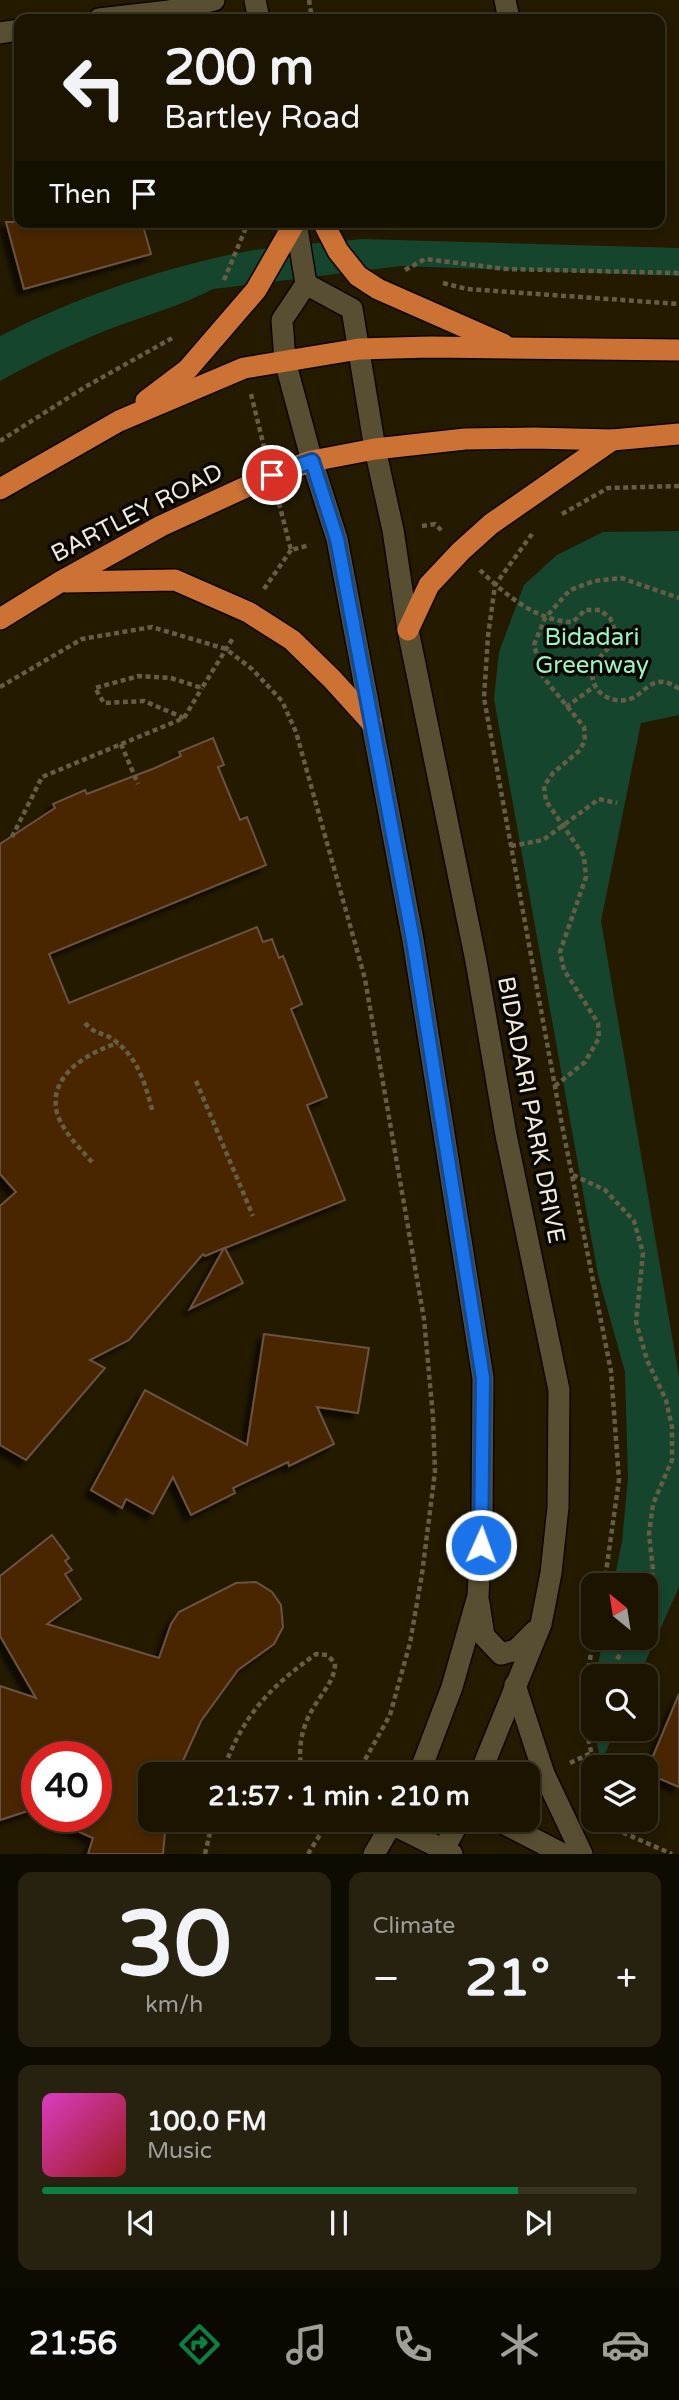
<!DOCTYPE html>
<html lang="en">
<head>
<meta charset="utf-8">
<style>
	body { margin:0; font-family:"Varela Round",sans-serif; background:#27210f; color:#f1f3f6; height:100vh; display:flex; flex-direction:column; font-size:26px; white-space:nowrap }
	* { box-sizing:border-box; margin:0 }
	p { font-size:23px; color:#9f9e99 }
	.icon { flex:none; width:38px; height:38px; fill:none; stroke:currentColor; stroke-width:2; stroke-linecap:round; stroke-linejoin:round }
	.map { position:relative; height:1854px; overflow:hidden }
	.sheet { display:flex; flex-direction:column; gap:18px; padding:18px; background:#0e0b00; flex:1 }
	.sheet>* { flex:none }
	.top-card { position:absolute; left:14px; top:14px; width:651px; height:214px; border-radius:14px; box-shadow:0 4px 10px #0003,0 0 0 2px #383322; background:#1a1400; color:#f1f3f6; overflow:hidden }
	.needle { width:46px; rotate:330deg }
	.controls { position:absolute; left:581px; top:1573px; display:grid; gap:14px }
	.controls a { display:grid; place-items:center; width:77px; height:77px; border-radius:14px; background:#1a1400; box-shadow:0 4px 10px #0003,0 0 0 2px #383322; font-size:35px }
	.speed { position:absolute; left:21px; top:1741px; display:flex; gap:14px; font-size:35px; font-weight:700; text-align:center }
	.speed>* { display:grid; place-content:center; width:91px; height:91px; border-radius:50%; background:#1a1400; box-shadow:0 4px 10px #0003,0 0 0 2px #383322; line-height:1 }
	.speed .limit { border:10px solid #d22; background:#fff; color:#111 }
	.pin { position:absolute; display:grid; place-items:center; width:60px; height:60px; color:#fff; margin:-30px; border:4px solid #fff; border-radius:50%; box-shadow:0 2px 7px #0007 }
	.me { position:absolute; width:77px; margin:-38px; rotate:2deg; stroke-linejoin:round; filter:drop-shadow(0 0 5px #0008) }
	.turn { display:flex; align-items:center; gap:24px; height:147px; padding:0 35px; font-size:32px }
	.turn .icon { width:91px; height:91px; stroke-width:2.5 }
	.turn b { display:block; font-size:49px; line-height:60px }
	.then { display:flex; align-items:center; height:66px; padding:0 35px; background:#0003; gap:14px; font-size:26px }
	.big { font-size:52px; font-weight:700; line-height:1.1 }
	.sheet .card { flex:1; display:flex; flex-direction:column; justify-content:center; gap:10px; min-width:0; padding:0 24px; border-radius:14px; background:#27210f }
	.sheet .dial { align-items:center; gap:0 }
	.dial b { font-size:91px; line-height:1 }
	.song { display:flex; align-items:center; gap:21px }
	.cover { width:84px; height:84px; border-radius:10px; background:linear-gradient(135deg,hsl(310 70% 55%),hsl(0 70% 35%)) }
	.played { height:7px; border-radius:4px; background:linear-gradient(90deg,#0b8043 80%,#383322 80%) }
	.keys { display:flex; justify-content:space-around; direction:ltr }
	.heat { display:flex; justify-content:space-between; align-items:center; font-size:38px; direction:ltr }
	.sheet .tiles { flex:1; display:grid; gap:18px; grid-template-columns:1fr 1fr }
	.card:last-child { grid-column:span 2 }
	.trip { position:absolute; left:138px; top:1762px; width:402px; height:70px; border-radius:14px; background:#1a1400; box-shadow:0 4px 10px #0003,0 0 0 2px #383322; font-weight:700; line-height:70px; text-align:center }
	.dock { display:flex; height:112px; justify-content:space-around; align-items:center; background:#0a0800; color:#9f9e99 }
	.dock .icon { width:49px; height:49px }
	.dock .on { color:#0b8043 }
	.dock b { font-size:32px; color:#f1f3f6 }
	.map>svg:first-child { display:block }
	.green { fill:#16452e }
	.building { fill:#482504; stroke:#6b523f; stroke-width:2; filter:url(#shadow) }
	.lines { fill:none; stroke-linecap:round; stroke-linejoin:round }
	.minor-casing { stroke:#0c0500; stroke-width:24 }
	.tertiary-casing { stroke:#0c0500; stroke-width:24 }
	.trunk-casing { stroke:#0c0500; stroke-width:24 }
	.path { stroke:#655d46; stroke-width:4.5; stroke-dasharray:5 3.5; stroke-linecap:butt }
	.minor { stroke:#584f32; stroke-width:21 }
	.tertiary { stroke:#584f32; stroke-width:21 }
	.trunk { stroke:#cd7235; stroke-width:21 }
	.route-casing { stroke:#114b97; stroke-width:18 }
	.route { stroke:#1a73e8; stroke-width:12 }
	.labels { text-anchor:middle; dominant-baseline:central; stroke-width:7; stroke-linejoin:round; paint-order:stroke }
	.street-label { font-size:24px; fill:#efe9d9; stroke:#090600 }
	.park-label { font-size:24px; fill:#97f4c0; stroke:#090600 }
</style>
</head>
<body>
<div class="map">
<svg width="679" height="1854" viewBox="0 0 679 1854">
	<defs>
		<filter id="shadow"><feDropShadow dx="-6" dy="6" stdDeviation="2" flood-color="#0009"/></filter>
	</defs>
	<rect width="100%" height="100%" fill="#231a00"/>
	<!-- green -->
	<g class="green">
		<path d="M361 239 679 248V276L401 266 213 289C179 307 143 316 107 330 70 345 34 362 0 381V336C73 299 153 271 233 254 274 245 318 244 361 239Z"/>
		<path d="M679 531V715L641 723 601 921 679 1377V1587L639 1676H596L603 1638H646V1586L613 1585 622 1542 628 1478 625 1372 598 1275 494 699 499 652 524 585 557 555 603 532Z"/>
		<path d="M594 1729H616L601 1762Z"/>
	</g>
	<!-- building -->
	<g class="building">
		<path d="M6 222H142L151 254 24 289Z"/>
		<path d="M213 738 224 765 218 767 240 820 247 817 266 865 49 954 69 1003 257 927 263 942 272 939 279 958 283 956 302 1004 291 1009 327 1097 307 1105 345 1200 225 1248 243 1283 190 1309 224 1248 205 1256 203 1254 129 1340 90 1360 105 1368 26 1460 0 1445V1206L16 1192 0 1174V844L55 808 53 804 85 790 87 794 155 768 181 756 179 752Z"/>
		<path d="M264 1334 369 1348 358 1413 317 1407 334 1444 289 1466 288 1462 233 1488 235 1493 191 1515 173 1477 153 1514 126 1499 122 1508 91 1490 145 1390 247 1445Z"/>
		<path d="M52 1535 69 1558 65 1561 72 1570 65 1574 81 1599 47 1624 159 1658 171 1624 179 1612 236 1583 256 1582 272 1592 281 1605 283 1627 274 1644 238 1670 201 1721 177 1774H150V1820H166L163 1854H88L93 1838 44 1816H96V1757H37V1808L0 1820V1686L36 1698 0 1636V1576Z"/>
		<path d="M679 1694V1787L646 1773Z"/>
	</g>
	<g class="lines">
		<!-- minor casing -->
		<g class="minor-casing">
			<g id="minor">
				<path d="M505 0 509 19"/>
				<path d="M99 19 169 11 214 0"/>
				<path d="M0 33 19 30"/>
				<path d="M497 1820 563 1854"/>
				<path d="M392 1824 452 1854"/>
			</g>
		</g>
		<!-- tertiary casing -->
		<g class="tertiary-casing">
			<g id="tertiary">
				<path d="M255 0 259 19"/>
				<path d="M296 222 306 284 282 320 285 361 312 461 337 539 413 940 483 1378 482 1519 478 1596 452 1687 419 1774"/>
				<path d="M306 284 352 309 375 449 393 530 408 630 476 961 506 1135 559 1390 558 1507 551 1573 541 1624 480 1774"/>
				<path d="M479 1603 484 1636 501 1654 516 1650 535 1631"/>
				<path d="M515 1685 544 1774 582 1854"/>
				<path d="M374 1854 394 1820"/>
				<path d="M441 1854 460 1820"/>
			</g>
		</g>
		<!-- trunk casing -->
		<g class="trunk-casing">
			<g id="trunk">
				<path d="M323 222 338 251 358 276 378 289 503 344"/>
				<path d="M146 401 187 370 256 290 295 222"/>
				<path d="M0 489 119 421 244 368 359 349 430 347 679 350"/>
				<path d="M66 582 175 580 248 612 292 640 332 679 371 722"/>
				<path d="M0 619 60 582 161 526 272 475 312 461 375 449 465 439 534 438 612 440 679 434"/>
				<path d="M408 630 429 585 461 551 491 524 612 440"/>
			</g>
		</g>
		<!-- path -->
		<g class="path">
			<path d="M309 0 312 19"/>
			<path d="M405 270 425 259 506 269 679 273"/>
			<path d="M224 280 245 230 244 222"/>
			<path d="M443 283 467 289 679 304"/>
			<path d="M251 394 264 447"/>
			<path d="M0 441 85 387 174 337"/>
			<path d="M279 503 291 550 310 545"/>
			<path d="M562 514 608 488 679 486"/>
			<path d="M422 526 435 524 442 531"/>
			<path d="M532 534 495 585 488 636 484 698 562 1125 611 1371 619 1480 604 1586"/>
			<path d="M480 570C504 594 538 622 573 622L585 610H600L610 618 616 633 612 644 591 667C592 672 592 679 594 683 600 700 622 705 636 696 643 692 649 683 659 682 666 681 674 685 679 689"/>
			<path d="M264 589 291 550"/>
			<path d="M0 687 82 639 152 627 226 649 252 669 282 701 296 732 365 979 424 1319 433 1417 435 1472 422 1574 410 1643 390 1715 357 1774"/>
			<path d="M566 707 595 686"/>
			<path d="M184 718 202 688"/>
			<path d="M121 744 138 784"/>
			<path d="M12 837 42 777 184 718 144 701 104 703 95 688 139 676 171 678 202 688 233 638"/>
			<path d="M511 846 543 840 599 799 617 803"/>
			<path d="M85 1023C96 1036 102 1031 114 1040 139 1059 145 1084 153 1113"/>
			<path d="M196 1081 253 1216"/>
			<path d="M555 1086 585 1062 599 1038 598 1023 564 970 560 952 586 877 584 856 546 801 544 786 553 773 580 750 585 740 584 727 543 677 534 645 545 618 570 590 594 581 621 578 679 598"/>
			<path d="M92 1162C80 1149 58 1126 56 1108 51 1073 90 1052 118 1043"/>
			<path d="M573 1175 605 1190 634 1221 643 1253 636 1322 647 1360 666 1400 672 1427V1460L653 1504 649 1534 653 1570 646 1607"/>
			<path d="M594 1638C584 1690 579 1715 596 1768"/>
			<path d="M615 1676 617 1660 627 1638"/>
			<path d="M570 1763 591 1753"/>
			<path d="M180 1769 185 1774"/>
			<path d="M222 1774C241 1718 268 1688 316 1654L327 1655 335 1663C335 1679 325 1689 317 1702 302 1724 296 1749 303 1774"/>
			<path d="M613 1820 617 1830 672 1854"/>
			<path d="M205 1854 213 1820"/>
			<path d="M308 1854 329 1820"/>
		</g>
		<!-- minor -->
		<use href="#minor" class="minor"/>
		<!-- tertiary -->
		<use href="#tertiary" class="tertiary"/>
		<!-- trunk -->
		<use href="#trunk" class="trunk"/>
	</g>
	<g class="lines">
		<!-- route casing -->
		<g class="route-casing">
			<path id="route" d="M272 475 312 461 337 539 413 940 483 1378 481 1545"/>
		</g>
		<!-- route -->
		<use href="#route" class="route"/>
	</g>
	<g class="labels">
		<!-- street labels -->
		<g class="street-label">
			<text transform="translate(137 513) rotate(-27)">BARTLEY ROAD</text>
			<text transform="translate(531 1110) rotate(79)">BIDADARI PARK DRIVE</text>
		</g>
		<!-- park labels -->
		<g class="park-label">
			<text x="592" y="637">Bidadari<tspan x="592" dy="28">Greenway</tspan></text>
		</g>
	</g>
</svg>
<div class="controls">
<a><svg class="needle" viewBox="-14 -14 28 28"><path d="M0-13l5 13h-10z" fill="#e53935"/><path d="M0 13l5-13h-10z" fill="#9f9e99"/></svg></a>
<a><svg class="icon" aria-label="search" viewBox="0 0 24 24"><circle cx="10" cy="10" r="6"/><path d="M15 15l6 6"/></svg></a>
<a><svg class="icon" aria-label="layers" viewBox="0 0 24 24"><path d="M12 4l9 5-9 5-9-5zM3 14l9 5 9-5"/></svg></a>
</div>
<div class="speed"><div class="limit">40</div></div>
<div class="pin" style="left:272px;top:475px;background:#d93025"><svg class="icon" aria-label="arrive" viewBox="0 0 24 24"><path d="M6 21V4h12l-3 4 3 4H6"/></svg></div>
<svg class="me" style="left:481px;top:1545px" viewBox="-20 -20 40 40"><circle r="17" fill="#1a73e8" stroke="#fff" stroke-width="3"/><path d="M0-11L8 9 0 5-8 9z" fill="#fff"/></svg>
<div class="trip">21:57 · 1 min · 210 m</div>
<div class="top-card">
<div class="turn"><svg class="icon" aria-label="left" viewBox="0 0 24 24"><path d="M17 20v-9H6M10 6l-5 5 5 5"/></svg><div><b>200 m</b>Bartley Road</div></div>
<div class="then">Then<svg class="icon" aria-label="arrive" viewBox="0 0 24 24"><path d="M6 21V4h12l-3 4 3 4H6"/></svg></div>
</div>
</div>
<section class="sheet">
<div class="tiles">
<div class="card dial"><b>30</b><p>km/h</p></div>
<div class="card"><p>Climate</p>
<div class="heat"><a>−</a><b class="big">21°</b><a>+</a></div>
</div>
<div class="card">
<div class="song"><i class="cover"></i><div><b>100.0 FM</b><p>Music</p></div></div>
<div class="played"></div>
<div class="keys"><svg class="icon" aria-label="previous" viewBox="0 0 24 24"><path d="M18 5L8 12l10 7zM5 5v14"/></svg><svg class="icon" aria-label="pause" viewBox="0 0 24 24"><path d="M8 5v14M16 5v14"/></svg><svg class="icon" aria-label="next" viewBox="0 0 24 24"><path d="M6 5l10 7-10 7zM19 5v14"/></svg></div>
</div>
</div>
</section>
<nav class="dock">
<b>21:56</b>
<svg class="icon on" aria-label="directions" viewBox="0 0 24 24"><path d="M12 3l9 9-9 9-9-9zM9 14v-3h6M13 9l2 2-2 2"/></svg>
<svg class="icon" aria-label="music" viewBox="0 0 24 24"><path d="M9 18V5l10-2v13"/><circle cx="6" cy="18" r="3"/><circle cx="16" cy="16" r="3"/></svg>
<svg class="icon" aria-label="phone" viewBox="0 0 24 24"><path d="M5 4h4l2 5-3 2q2 4 5 5l2-3 5 2v4C11 20 4 13 5 4z"/></svg>
<svg class="icon" aria-label="climate" viewBox="0 0 24 24"><path d="M12 3v18M4 7l16 10M4 17L20 7"/></svg>
<svg class="icon" aria-label="car" viewBox="0 0 24 24"><path d="M5 17H2v-5l4-1 3-4h7l3 4 3 1v5h-3M9 17h6M6 11h13"/><circle cx="7" cy="17" r="2"/><circle cx="17" cy="17" r="2"/></svg>
</nav>
</body>
</html>
